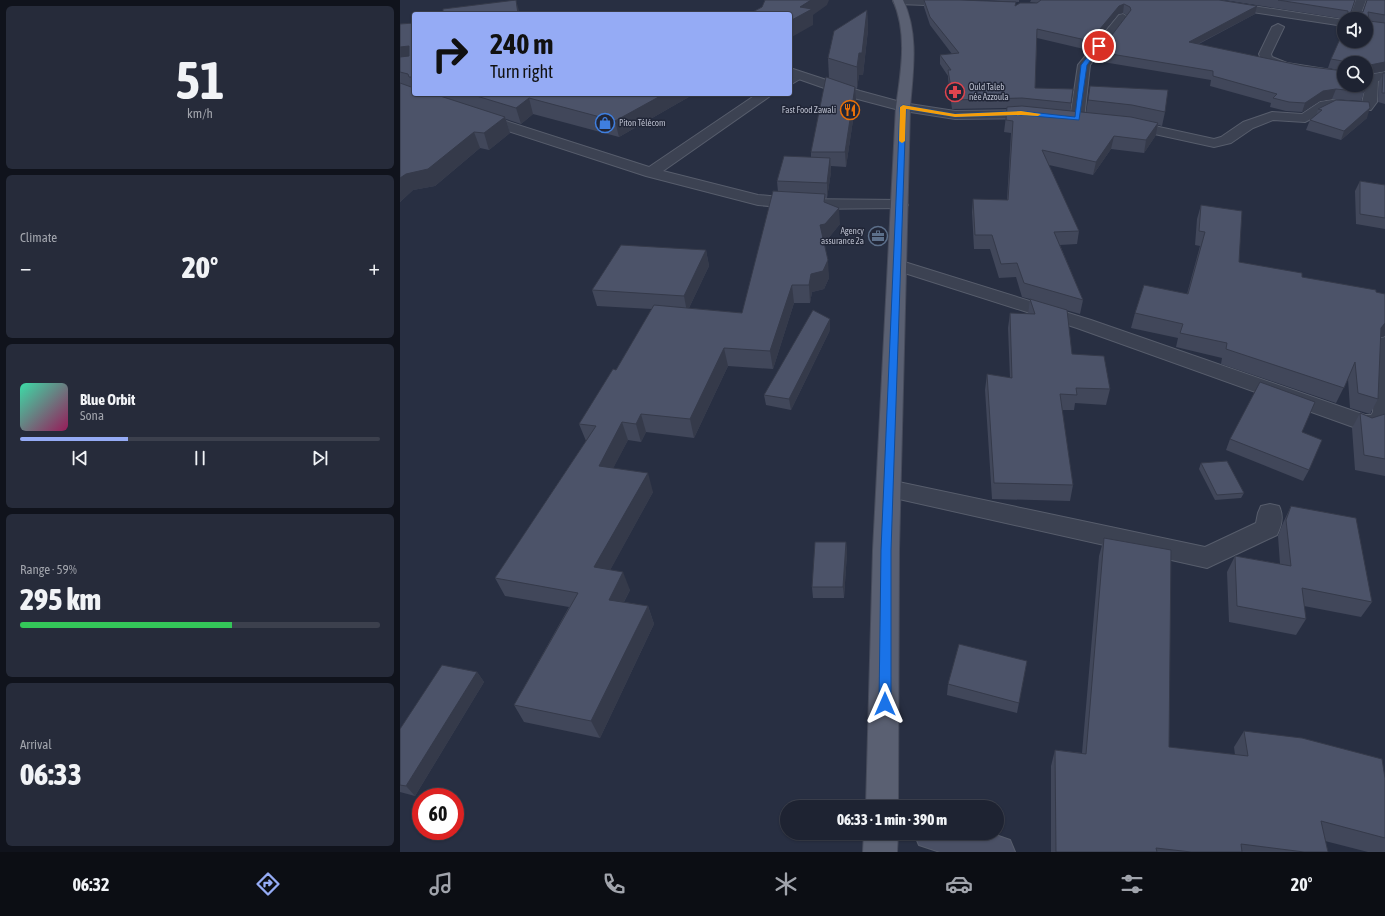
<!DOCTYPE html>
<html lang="en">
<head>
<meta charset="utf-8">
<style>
	body { margin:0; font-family:"Asap Condensed",sans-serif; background:#262b3a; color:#f1f3f6; height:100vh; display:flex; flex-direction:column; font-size:15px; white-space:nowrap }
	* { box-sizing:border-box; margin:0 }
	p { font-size:13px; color:#a1a4ac }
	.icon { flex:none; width:22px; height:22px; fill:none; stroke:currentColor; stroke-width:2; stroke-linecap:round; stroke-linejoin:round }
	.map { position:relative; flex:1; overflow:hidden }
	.details { display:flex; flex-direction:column; gap:6px; padding:6px; background:#10131c; width:400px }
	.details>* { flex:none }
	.hud { position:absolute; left:12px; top:12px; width:380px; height:84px; border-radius:4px; box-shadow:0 1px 3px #0004,0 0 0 1px #3c404d; background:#95abf5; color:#111; overflow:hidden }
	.tools { position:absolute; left:937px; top:12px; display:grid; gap:8px }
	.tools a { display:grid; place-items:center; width:36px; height:36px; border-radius:50%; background:#1e2332; box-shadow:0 1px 3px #0004,0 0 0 1px #3c404d; font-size:20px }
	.speed { position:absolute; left:12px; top:788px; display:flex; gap:8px; font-size:20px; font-weight:700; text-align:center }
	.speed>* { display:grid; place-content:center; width:52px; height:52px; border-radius:50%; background:#1e2332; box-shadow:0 1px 3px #0004,0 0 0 1px #3c404d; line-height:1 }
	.speed .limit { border:6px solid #d22; background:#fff; color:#111 }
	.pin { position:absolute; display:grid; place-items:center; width:34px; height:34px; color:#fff; margin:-17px; border:2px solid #fff; border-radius:50%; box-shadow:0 1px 4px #0007 }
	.me { position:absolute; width:44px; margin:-22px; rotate:0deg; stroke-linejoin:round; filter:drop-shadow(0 0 3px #0008) }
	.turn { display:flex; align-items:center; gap:14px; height:84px; padding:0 12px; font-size:18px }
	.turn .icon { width:52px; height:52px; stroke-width:2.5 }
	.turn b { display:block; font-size:28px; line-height:34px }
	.big { font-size:30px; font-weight:800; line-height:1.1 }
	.details .tile { flex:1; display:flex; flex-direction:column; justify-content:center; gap:6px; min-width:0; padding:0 14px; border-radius:6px; background:#262b3a }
	.details .dial { align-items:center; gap:0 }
	.dial b { font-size:52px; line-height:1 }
	.song { display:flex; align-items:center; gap:12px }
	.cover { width:48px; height:48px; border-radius:6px; background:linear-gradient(135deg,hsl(160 70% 55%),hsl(330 70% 35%)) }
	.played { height:4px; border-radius:2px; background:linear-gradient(90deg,#95abf5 30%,#3c404d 30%) }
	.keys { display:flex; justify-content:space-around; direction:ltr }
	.heat { display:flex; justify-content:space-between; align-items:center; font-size:22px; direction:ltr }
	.charge { height:6px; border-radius:3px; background:linear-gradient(90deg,#34c759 59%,#3c404d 0) }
	.trip { position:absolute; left:380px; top:800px; width:224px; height:40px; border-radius:20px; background:#1e2332; box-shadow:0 1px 3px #0004,0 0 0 1px #3c404d; font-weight:800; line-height:40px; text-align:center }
	.tabs { display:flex; height:64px; justify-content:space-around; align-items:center; background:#0c0e14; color:#a1a4ac }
	.tabs .icon { width:28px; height:28px }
	.tabs .active { color:#95abf5 }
	.tabs b { font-size:18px; color:#f1f3f6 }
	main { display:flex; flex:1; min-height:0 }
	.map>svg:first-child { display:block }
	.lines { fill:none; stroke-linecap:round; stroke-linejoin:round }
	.minor-casing { stroke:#575d6c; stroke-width:2 }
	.tertiary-casing { stroke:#575d6c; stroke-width:2 }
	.secondary-casing { stroke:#575d6c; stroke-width:2 }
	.primary-casing { stroke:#464b5b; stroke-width:2 }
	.minor { fill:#3c4252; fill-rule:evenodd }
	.tertiary { fill:#3c4252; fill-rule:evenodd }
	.secondary { fill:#4a5065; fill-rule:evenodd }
	.primary { fill:#5a6072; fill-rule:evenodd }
	.wall { fill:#41475a }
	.shaded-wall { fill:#353a4a }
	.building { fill:#4c5369; stroke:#353a4a }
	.route { fill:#1a73e8; stroke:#114b97 }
	.slow { fill:#f59e0b }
	.labels { text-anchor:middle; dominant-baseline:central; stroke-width:3; stroke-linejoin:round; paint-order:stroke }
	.far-poi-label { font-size:9px; fill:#b9bdcc; stroke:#212637; text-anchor:start }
</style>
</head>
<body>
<main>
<section class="details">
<div class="tile dial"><b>51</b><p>km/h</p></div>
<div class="tile"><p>Climate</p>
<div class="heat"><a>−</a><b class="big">20°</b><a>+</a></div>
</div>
<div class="tile">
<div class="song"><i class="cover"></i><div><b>Blue Orbit</b><p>Sona</p></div></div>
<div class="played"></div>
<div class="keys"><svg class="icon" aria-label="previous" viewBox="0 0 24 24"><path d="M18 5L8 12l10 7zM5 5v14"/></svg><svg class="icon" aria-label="pause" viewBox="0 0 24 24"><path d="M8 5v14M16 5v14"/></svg><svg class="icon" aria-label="next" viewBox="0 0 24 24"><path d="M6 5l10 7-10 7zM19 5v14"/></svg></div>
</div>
<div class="tile"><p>Range · 59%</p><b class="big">295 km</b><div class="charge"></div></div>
<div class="tile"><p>Arrival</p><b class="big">06:33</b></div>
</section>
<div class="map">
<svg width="985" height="852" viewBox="0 0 985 852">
	<rect width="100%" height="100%" fill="#282f42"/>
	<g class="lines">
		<!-- minor casing -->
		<g class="minor-casing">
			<g id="minor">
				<path d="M493 0H554L558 3 553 6 498 4 494 3Z"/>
				<path d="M788 0H814L944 20V26L793 3Z"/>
				<path d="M956 0H966L959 19H949Z"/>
				<path d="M723 14 728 17 690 65 684 119 682 122H672L670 119 678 65 719 15Z"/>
				<path d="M878 24 884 27 871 54 872 57 887 63 944 72V80L884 70 862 62 859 54 872 27Z"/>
				<path d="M399 72 405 76 390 85V76Z"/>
				<path d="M985 72V80L978 81 977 102 971 110 932 108 905 122 873 120 853 128 831 143 814 147 727 128 722 127 720 124 722 121 727 120 814 139 821 137 843 122 872 112 902 114 920 102 932 100 962 103 968 75Z"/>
				<path d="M357 94H373L263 171 358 195 401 199 500 200 506 202 508 205 506 208 401 209 358 205 246 176 74 120 72 117 74 114H84L249 167Z"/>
				<path d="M503 103 555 111 635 110 640 111 642 114 640 117 635 118 555 119 498 110 496 107 498 104Z"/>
				<path d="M498 260 691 320 965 415H971L973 412 975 343 978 339 985 337V427L964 431 956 428 677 328 492 269 489 265 492 261Z"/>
				<path d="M489 480 805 547 856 523 858 513 861 506 870 504 879 506C884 516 882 525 877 535L807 568 481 495 477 489 481 483Z"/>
			</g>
		</g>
		<!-- tertiary casing -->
		<g class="tertiary-casing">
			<path id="tertiary" d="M390 68 460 91 508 104 510 107 508 110 503 111 450 97 390 76Z"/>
		</g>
		<!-- secondary casing -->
		<g class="secondary-casing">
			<path id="secondary" d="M514 833H590L610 840 615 852H540L519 845Z"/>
		</g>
		<!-- primary casing -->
		<g class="primary-casing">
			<g id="primary">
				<path d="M493 0H503C519 34 513 71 510 107L499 550 498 807H466L473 550 496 107C501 71 508 34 493 0Z"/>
				<path d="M464 833H498L497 852H463Z"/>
			</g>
		</g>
		<!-- minor -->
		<use href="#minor" class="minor"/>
		<!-- tertiary -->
		<use href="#tertiary" class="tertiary"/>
		<!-- secondary -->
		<use href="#secondary" class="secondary"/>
		<!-- primary -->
		<use href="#primary" class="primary"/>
	</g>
	<!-- wall -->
	<g class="wall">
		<path d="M524 0H560L616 5 637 3 630 2 631 0H819L857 6 855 14 799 44 944 85 966 63H944V71L928 68 931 59 966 19H945L824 0H955L951 12H963L985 0V71L969 74 964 92 961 101 932 99 920 101 902 112 886 111 870 107 871 103 810 86 811 80 697 61 699 52 727 15 723 13 718 14 688 50 637 38 635 88 673 89 670 111 686 113 690 86 765 112 762 126 758 125 756 135 744 153 711 149 693 175 649 165 679 231 677 244 660 245 683 300 680 314 655 307 672 354 710 389 706 405 675 403 674 410H662L673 485 670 501 592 499 585 390 587 374 610 378 608 328 610 313 628 314 630 299 622 297 616 277 599 278 590 249H574L572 212 573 199 607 200 611 133 604 132 607 108 552 109 548 79V76L540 64V55L552 54 530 25 524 7Z"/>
		<path d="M581 0H619V2Z"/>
		<path d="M467 10 468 30 463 75H459L457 89 455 88 456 100 446 167 431 166V172L427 198H425V202L440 224 426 241H424L429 278 424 289 412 292 410 303H394L373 369 328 366 294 438 246 432 241 442 228 440 213 468 253 492 210 570 230 590 224 602 248 606 254 624 200 738 124 722 114 705 169 607 105 596 95 578 186 441 179 424 216 370 252 309 197 306 192 290 306 250 309 266 289 308 342 313 378 192 377 181 411 157V152L429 78 428 58Z"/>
		<path d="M14 23V94H294L219 137 133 114 121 124 106 119 110 133 89 150 80 148 35 186 13 190 0 202V24Z"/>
		<path d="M983 73H985V104L978 102 979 82Z"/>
		<path d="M918 109 967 118 941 140 906 130 910 120 916 116Z"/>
		<path d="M960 181 985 185V229L956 224 955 191Z"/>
		<path d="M801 205 839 262 902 277 985 336 981 337 978 399 970 414 950 408 948 379 936 403 821 364 822 358 776 347 778 338 731 328 735 313 787 294 800 246 795 245 797 219Z"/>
		<path d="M430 330 391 410 366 405 364 395Z"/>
		<path d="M960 413 972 418 985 414V476L955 470 952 428Z"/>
		<path d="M902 432 909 470 903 481 826 450 830 439Z"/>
		<path d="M801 463 844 493 841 498 815 500 799 469Z"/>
		<path d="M891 506 972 602 961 617 904 606 906 619 896 635 829 622 827 572 835 556 880 564 878 536 883 523Z"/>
		<path d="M704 538 769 747 835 755 834 747 844 731 985 778V852H968L925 841 928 852H651V766L655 750 682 753 699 556Z"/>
		<path d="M446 542 447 553 444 598H413L412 587Z"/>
		<path d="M627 661 617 713 547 695 548 684Z"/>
		<path d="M77 672 84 682 15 796 0 792V729Z"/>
	</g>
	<!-- shaded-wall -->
	<g class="shaded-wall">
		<path d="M116 0 120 14H118Z"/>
		<path d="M411 0H429L427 5 413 15V25L390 38V21L400 7Z"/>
		<path d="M724 4 723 13 718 14 688 50 690 41 719 6Z"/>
		<path d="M857 6 855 14 786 50 789 42Z"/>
		<path d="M467 10 468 30 463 75H459L457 89V67Z"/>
		<path d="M9 46 14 58 0 63V47Z"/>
		<path d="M985 62V71L967 74 970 65Z"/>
		<path d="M455 87 456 100 446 167 445 152Z"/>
		<path d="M936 89 932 99 920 101 902 112 905 103 923 91Z"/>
		<path d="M264 94H294L219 137 215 121Z"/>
		<path d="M129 98 133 114 121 124 116 108Z"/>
		<path d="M970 108 967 118 941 140 944 131Z"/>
		<path d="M105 117 110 133 89 150 84 133Z"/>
		<path d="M758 123 756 135 744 153 746 140Z"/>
		<path d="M74 132 80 148 35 186 13 190 0 202V178L6 174Z"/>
		<path d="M714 136 711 149 693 175 696 162Z"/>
		<path d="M430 158 431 172 427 198V183Z"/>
		<path d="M439 208 440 224 426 241 422 242 420 225Z"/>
		<path d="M306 250 309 266 287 312 284 296Z"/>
		<path d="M428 260 429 278 424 289 412 292 410 303 409 285 411 274Z"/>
		<path d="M392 285 394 303 373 369 370 351Z"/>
		<path d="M430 319V330L391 410 389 399Z"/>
		<path d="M985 323V336L978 338 981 328Z"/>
		<path d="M324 348 328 366 294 438 290 419Z"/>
		<path d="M241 414 246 432 241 442 236 424Z"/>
		<path d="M222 422 228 440 205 484 199 466Z"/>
		<path d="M248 473 253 492 202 585 194 567Z"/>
		<path d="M446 542 447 553 444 598 443 587Z"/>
		<path d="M223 572 230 590 216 617 209 600Z"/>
		<path d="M248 606 254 624 200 738 191 721Z"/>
		<path d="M77 672 84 682 15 796 6 786Z"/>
	</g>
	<!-- building -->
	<g class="building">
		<path d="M116 0 118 14H43V9Z"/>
		<path d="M365 0H411L400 7 412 9 390 21V14H349L362 7Z"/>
		<path d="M524 0H560L616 2 615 6 620 3H637L641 0H819L857 6 789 42 903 66 944 71V85H966V63H948V62L931 59 944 30V41H966V19H949L951 14H948V11L878 0H955L951 12H963L967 0H985V15L968 12 969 21 985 23V62L970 65 964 92 936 89 923 91 905 103 889 102 873 98 877 94 813 76V71L699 52 731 10 730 7 724 4 719 6 690 41 637 29 635 88 673 89 671 103 622 98 553 100 548 70H551L540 55 559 53 530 17Z"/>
		<path d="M467 10 462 53H459L457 67 428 58 434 31Z"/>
		<path d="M14 23V77H9L8 74 0 72V57L9 56V46L0 47V24Z"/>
		<path d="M983 73H985V93H982Z"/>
		<path d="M426 77 455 87 445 152H411Z"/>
		<path d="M0 83 14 88V94H34L105 117 84 133 74 132 28 169 6 174 0 178Z"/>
		<path d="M690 86 768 90 765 112 732 105 688 100Z"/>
		<path d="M70 94H264L215 121 129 98 116 108Z"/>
		<path d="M936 100 969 102 970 108 944 131 910 120 922 110 918 109Z"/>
		<path d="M622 106 731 117 758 123 746 140 714 136 696 162 642 150 679 231 654 232 683 300 624 283 617 263 601 264 592 235H575L573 199 608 200 613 121 606 120 607 107Z"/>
		<path d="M384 156 430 158 427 183 377 181Z"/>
		<path d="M960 181 985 185V218L960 214Z"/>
		<path d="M373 191 425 194 424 202 439 208 425 224 420 225 428 260 423 271 411 274 409 285H392L370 351 324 348 290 419 241 414 236 424 222 422 199 466 248 473 194 567 223 572 209 600 248 606 191 721 114 705 178 593 95 578 196 426 179 424 213 369 216 370 254 305 342 313Z"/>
		<path d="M801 205 842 211 839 262 902 273V277L976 290V292L985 294V323L981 328 978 399 958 393 955 362 944 388 826 349 827 343 780 333 783 324 735 313 744 285 788 294 805 232 799 231Z"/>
		<path d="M221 245 306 250 284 296 192 290Z"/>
		<path d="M630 299 667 310 672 354 704 356 710 389 676 388 677 395 660 394 673 485 594 483 587 374 612 378 610 313 635 314Z"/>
		<path d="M413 310 430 319 389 399 364 395Z"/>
		<path d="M860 382 915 402 902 432 922 440 909 470 830 439Z"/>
		<path d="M960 413 972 418 985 414V459L964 455Z"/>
		<path d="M827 461 844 493 817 495 801 463Z"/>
		<path d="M891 506 956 518 972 602 902 588 906 619 837 606 835 556 891 566 886 520Z"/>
		<path d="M704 538 771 550 769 747 848 756 844 731 902 738 982 759 985 778V838L921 821 928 852H904L841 844 842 852H791L756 848 757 852H656L655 750 686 754Z"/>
		<path d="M415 542H446L443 587H412Z"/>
		<path d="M559 644 627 661 619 703 548 684Z"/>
		<path d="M42 665 77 672 6 786 0 785V729Z"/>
	</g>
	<!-- route -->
	<path class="route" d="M697 45 702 46 687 65 679 120 621 115 555 117 506 109 491 550V704L489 708 485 710 480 708 479 704 481 550 500 107 503 105 555 114 621 111 675 117 681 65Z"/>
	<!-- slow -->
	<path class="slow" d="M503 105 555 114 621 111 641 114 638 116 621 115 555 117 506 109 505 141 502 143 499 141 500 107Z"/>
	<!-- icons -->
	<defs>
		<g id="pharmacy-ring" transform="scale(1)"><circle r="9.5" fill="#212637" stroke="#e0444e" stroke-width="1.5"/><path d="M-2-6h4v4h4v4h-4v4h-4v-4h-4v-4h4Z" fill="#e0444e"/></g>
		<g id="restaurant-ring" transform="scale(1)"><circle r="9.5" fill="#212637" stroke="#e8710a" stroke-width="1.5"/><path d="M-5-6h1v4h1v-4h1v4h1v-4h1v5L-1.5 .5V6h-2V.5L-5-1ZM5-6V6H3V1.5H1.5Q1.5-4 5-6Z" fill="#e8710a"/></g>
		<g id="shop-ring" transform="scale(1)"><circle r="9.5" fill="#212637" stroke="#3f7fe0" stroke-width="1.5"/><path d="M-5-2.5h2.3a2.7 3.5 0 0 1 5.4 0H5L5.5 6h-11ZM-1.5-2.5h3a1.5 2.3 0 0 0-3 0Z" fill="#3f7fe0"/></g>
		<g id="office-ring" transform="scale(1)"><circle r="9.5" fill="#212637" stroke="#5c6f8a" stroke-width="1.5"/><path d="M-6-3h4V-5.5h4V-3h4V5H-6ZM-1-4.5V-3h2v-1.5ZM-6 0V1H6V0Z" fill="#5c6f8a"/></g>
	</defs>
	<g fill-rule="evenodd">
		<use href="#pharmacy-ring" x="555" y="92"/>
		<use href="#restaurant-ring" x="450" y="110"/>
		<use href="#shop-ring" x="205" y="123"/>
		<use href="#office-ring" x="478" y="236"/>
	</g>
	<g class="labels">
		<!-- far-poi labels -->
		<g class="far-poi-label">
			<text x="569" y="87">Ould Taleb<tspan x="569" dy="10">née Azzoula</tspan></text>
			<text x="436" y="110" text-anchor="end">Fast Food Zawali</text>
			<text x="219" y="123">Piton Télécom</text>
			<text x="464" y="231" text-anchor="end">Agency<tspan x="464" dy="10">assurance 2a</tspan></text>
		</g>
	</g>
</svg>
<div class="tools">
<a><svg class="icon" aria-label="sound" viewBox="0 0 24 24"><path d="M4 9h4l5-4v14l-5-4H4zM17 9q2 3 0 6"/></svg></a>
<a><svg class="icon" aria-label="search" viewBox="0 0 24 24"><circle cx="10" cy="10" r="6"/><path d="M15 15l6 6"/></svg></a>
</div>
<div class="speed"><div class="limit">60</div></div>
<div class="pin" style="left:699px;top:46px;background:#d93025"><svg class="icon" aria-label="arrive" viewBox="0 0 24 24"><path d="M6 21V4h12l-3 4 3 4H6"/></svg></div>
<svg class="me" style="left:485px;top:704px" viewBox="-20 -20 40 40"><path d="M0-17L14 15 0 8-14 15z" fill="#1a73e8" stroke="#fff" stroke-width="4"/></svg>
<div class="trip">06:33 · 1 min · 390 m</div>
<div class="hud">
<div class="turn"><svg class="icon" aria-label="right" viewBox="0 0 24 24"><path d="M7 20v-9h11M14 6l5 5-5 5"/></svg><div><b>240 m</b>Turn right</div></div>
</div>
</div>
</main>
<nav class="tabs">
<b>06:32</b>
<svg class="icon active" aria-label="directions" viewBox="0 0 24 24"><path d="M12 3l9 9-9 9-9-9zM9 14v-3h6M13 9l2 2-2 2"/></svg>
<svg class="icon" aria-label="music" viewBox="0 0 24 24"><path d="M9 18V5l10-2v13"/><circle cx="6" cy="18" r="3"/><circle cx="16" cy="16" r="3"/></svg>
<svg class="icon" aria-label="phone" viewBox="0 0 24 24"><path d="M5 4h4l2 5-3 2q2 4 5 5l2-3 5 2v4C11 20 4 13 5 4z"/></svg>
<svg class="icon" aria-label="climate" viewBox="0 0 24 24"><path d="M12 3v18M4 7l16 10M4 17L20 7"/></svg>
<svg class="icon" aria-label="car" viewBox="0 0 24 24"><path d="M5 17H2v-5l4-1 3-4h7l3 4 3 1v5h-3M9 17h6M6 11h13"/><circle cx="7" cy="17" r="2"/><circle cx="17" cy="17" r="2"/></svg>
<svg class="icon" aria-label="filters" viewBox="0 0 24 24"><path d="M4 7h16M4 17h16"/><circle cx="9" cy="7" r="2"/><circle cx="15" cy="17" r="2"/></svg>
<b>20°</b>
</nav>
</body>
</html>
